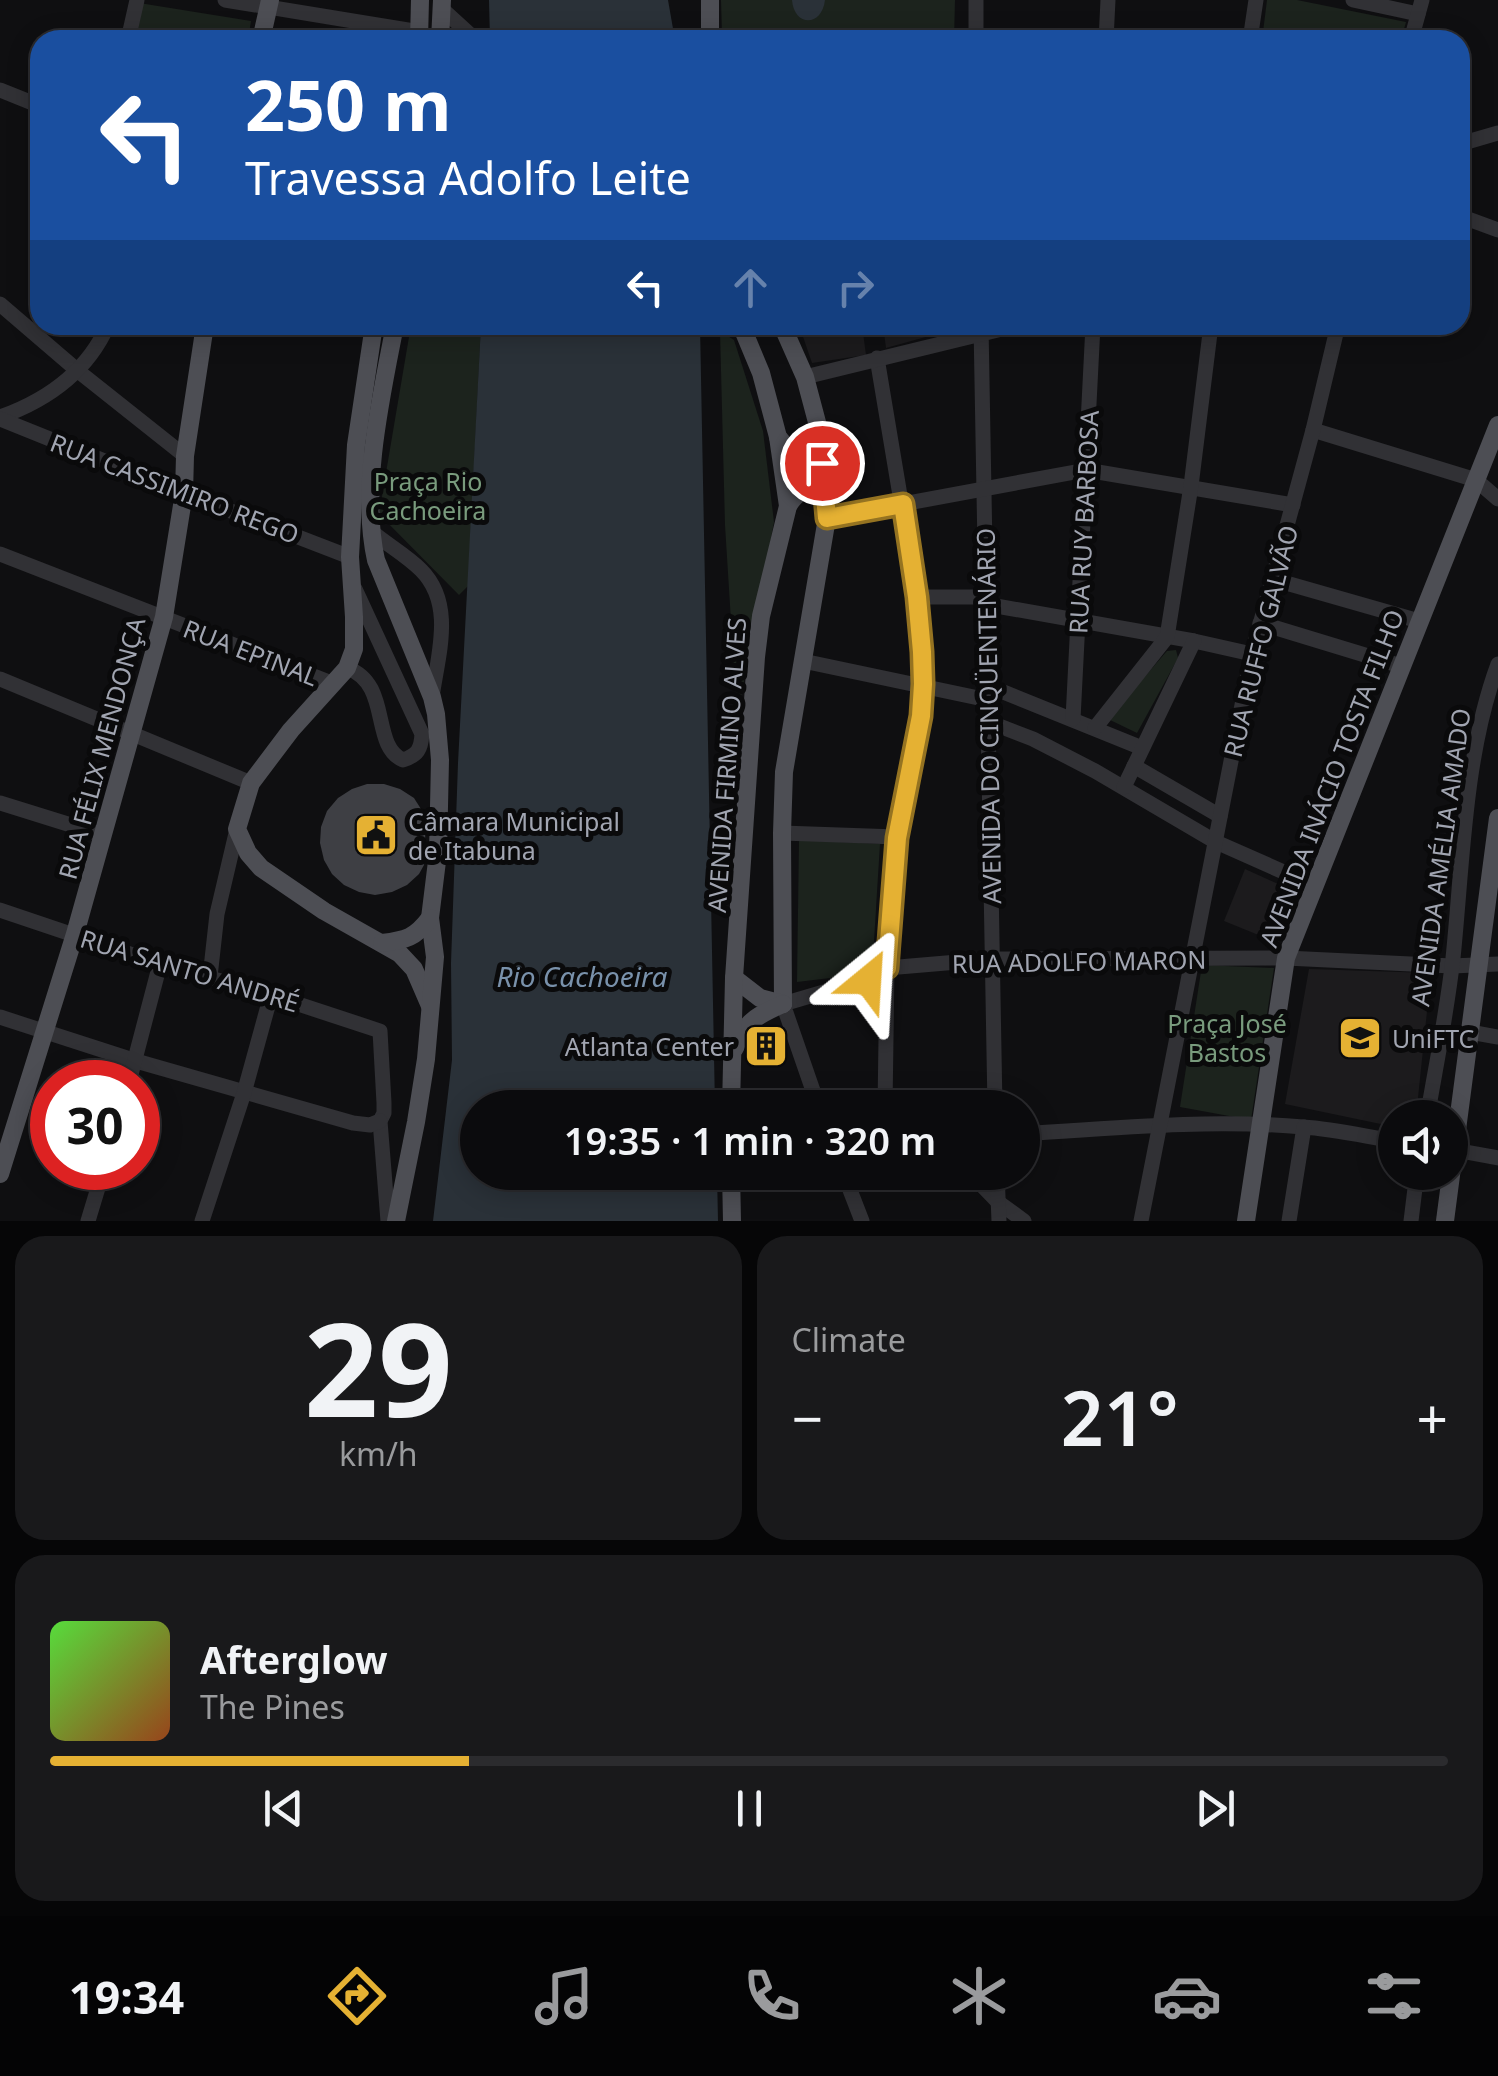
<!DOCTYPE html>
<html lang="en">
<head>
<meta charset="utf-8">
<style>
	body { margin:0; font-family:"Noto Sans",sans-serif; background:#19191b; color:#f1f3f6; height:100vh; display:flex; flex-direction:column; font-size:38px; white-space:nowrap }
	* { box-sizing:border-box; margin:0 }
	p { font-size:32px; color:#9a9b9d }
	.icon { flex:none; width:55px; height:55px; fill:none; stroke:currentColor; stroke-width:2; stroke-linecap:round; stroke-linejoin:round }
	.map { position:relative; height:1221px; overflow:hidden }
	.panel { display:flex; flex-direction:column; gap:15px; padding:15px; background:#060607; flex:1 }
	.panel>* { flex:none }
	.guide { position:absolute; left:30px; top:30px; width:1440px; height:305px; border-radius:30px; box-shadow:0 5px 25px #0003,0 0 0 2px #2b2b2e; background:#1a4fa0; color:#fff; overflow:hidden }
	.fabs { position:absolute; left:1378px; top:1100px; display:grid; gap:20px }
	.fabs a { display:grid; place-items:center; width:90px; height:90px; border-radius:50%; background:#0b0b0d; box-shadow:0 5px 25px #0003,0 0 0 2px #2b2b2e; font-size:50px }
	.speed { position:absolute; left:30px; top:1060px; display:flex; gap:20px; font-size:50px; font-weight:700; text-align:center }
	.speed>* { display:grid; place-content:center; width:130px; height:130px; border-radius:50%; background:#0b0b0d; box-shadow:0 5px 25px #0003,0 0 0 2px #2b2b2e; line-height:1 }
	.speed .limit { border:15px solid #d22; background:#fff; color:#111 }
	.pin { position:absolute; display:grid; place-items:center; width:85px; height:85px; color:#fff; margin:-42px; border:5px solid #fff; border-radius:50%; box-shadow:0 2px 10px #0007 }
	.me { position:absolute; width:110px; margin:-55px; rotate:27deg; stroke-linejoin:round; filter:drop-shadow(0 0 8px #0008) }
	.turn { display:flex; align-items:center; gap:35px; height:210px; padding:0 50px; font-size:45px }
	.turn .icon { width:130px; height:130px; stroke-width:2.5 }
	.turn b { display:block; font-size:70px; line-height:85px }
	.lanes { display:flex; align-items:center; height:95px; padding:0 50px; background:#0003; justify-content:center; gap:50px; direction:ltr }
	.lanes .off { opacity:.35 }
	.big { font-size:75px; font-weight:600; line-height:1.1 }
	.panel .card { flex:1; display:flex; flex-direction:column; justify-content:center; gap:15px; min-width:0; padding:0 35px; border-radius:30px; background:#19191b }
	.panel .dial { align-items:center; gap:0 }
	.dial b { font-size:130px; line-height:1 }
	.song { display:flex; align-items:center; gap:30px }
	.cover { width:120px; height:120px; border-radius:15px; background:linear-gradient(135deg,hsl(110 70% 55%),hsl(20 70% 35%)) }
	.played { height:10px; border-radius:5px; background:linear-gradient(90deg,#e5b133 30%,#2b2b2e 30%) }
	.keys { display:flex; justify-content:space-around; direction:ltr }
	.heat { display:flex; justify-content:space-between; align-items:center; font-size:55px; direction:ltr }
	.panel .tiles { flex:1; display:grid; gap:15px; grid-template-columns:1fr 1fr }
	.card:last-child { grid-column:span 2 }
	.trip { position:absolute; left:460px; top:1090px; width:580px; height:100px; border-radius:50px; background:#0b0b0d; box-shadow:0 5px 25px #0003,0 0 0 2px #2b2b2e; font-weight:600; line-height:100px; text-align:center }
	.dock { display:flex; height:160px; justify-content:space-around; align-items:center; background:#040405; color:#9a9b9d }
	.dock .icon { width:70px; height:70px }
	.dock .current { color:#e5b133 }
	.dock b { font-size:45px; color:#f1f3f6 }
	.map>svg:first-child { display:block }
	.built { fill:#1c1b1d }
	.green { fill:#1c231d }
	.water { fill:#2a3138 }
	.building { fill:#3e3f44 }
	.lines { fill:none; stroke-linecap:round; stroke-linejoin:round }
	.minor { stroke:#313135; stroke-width:15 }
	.major { stroke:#4d4e54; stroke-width:18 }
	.route-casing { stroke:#957321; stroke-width:25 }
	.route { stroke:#e5b133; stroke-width:18 }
	.labels { text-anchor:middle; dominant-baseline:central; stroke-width:10; stroke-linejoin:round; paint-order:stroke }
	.park-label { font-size:25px; fill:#799b7d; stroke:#0a0a0b }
	.street-label { font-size:25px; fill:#a1a5b1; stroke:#0a0a0b }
	.poi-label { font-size:25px; fill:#a1a5b1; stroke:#0a0a0b; text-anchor:start }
	.water-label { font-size:28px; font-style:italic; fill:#7991ab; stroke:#0a0a0b }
</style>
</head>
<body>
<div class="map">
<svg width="1498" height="1221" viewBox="0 0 1498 1221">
	<rect width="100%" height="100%" fill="#0f0f11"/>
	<!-- built -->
	<g class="built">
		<path d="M799 325H862L866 355 812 363Z"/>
		<path d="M883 325H969L886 348Z"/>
		<path d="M1245 869 1298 893 1278 943 1224 921Z"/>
		<path d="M1309 969 1431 973 1416 1117 1395 1118V1127L1285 1104Z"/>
	</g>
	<!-- green -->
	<g class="green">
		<path d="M721 0H955L954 40H726L722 36Z"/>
		<path d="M1267 0H1297L1406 22 1401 40H1262Z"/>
		<path d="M133 2 251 21 248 40H128Z"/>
		<path d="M411 325H481L468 586 459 595 379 514Z"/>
		<path d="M720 331 734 340 763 431 774 522 737 718 725 525Z"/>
		<path d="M1176 650 1178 658 1137 733 1108 719 1167 651Z"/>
		<path d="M799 840 880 844 872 973 797 982Z"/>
		<path d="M1202 965 1274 968 1251 1120 1180 1107Z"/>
	</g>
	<!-- water -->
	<g class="water">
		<path d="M489 0H668L675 40H490Z"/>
		<path d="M792 0H825C822 27 794 27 792 0Z"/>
		<path d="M481 325H700L715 1107 478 1108V1172L717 1173 718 1221H433L452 1060 451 963 458 763Z"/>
	</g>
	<!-- building -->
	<g class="building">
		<path d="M367 784H384L400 789 414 798 426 817 424 865 419 874 407 885 392 892 375 895 359 892 344 885 332 874 324 860 320 843 321 827 327 811 338 798 352 789Z"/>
		<path d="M775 1027 785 1055 756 1065 750 1045 758 1033Z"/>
	</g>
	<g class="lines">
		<!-- minor -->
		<g class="minor">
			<path d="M225 0 420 32"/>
			<path d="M976 0V40"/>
			<path d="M1353 0 1418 14"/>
			<path d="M441 8 476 40"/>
			<path d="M128 40 137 0"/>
			<path d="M1106 40 1108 0"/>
			<path d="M1250 40 1256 0"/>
			<path d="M1411 40 1422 0"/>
			<path d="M0 90 40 106"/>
			<path d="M1460 144 1498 133"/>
			<path d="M1460 216 1498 230"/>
			<path d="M0 304 78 371 185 456"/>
			<path d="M981 325 995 1108"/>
			<path d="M877 358 917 597 922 652 923 684 921 715 897 837 887 968 885 1108"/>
			<path d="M805 377 1018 325"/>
			<path d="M0 417C48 400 87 372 108 325"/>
			<path d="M0 419 184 493 350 557"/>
			<path d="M1313 430 1476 480 1498 499"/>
			<path d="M827 518 1086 470 1293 505"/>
			<path d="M371 531C386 544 406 555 421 570 455 604 438 655 432 697"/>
			<path d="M0 554 334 684"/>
			<path d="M1272 579 1419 621"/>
			<path d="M917 597H985"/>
			<path d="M985 604 1194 641 1252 654"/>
			<path d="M1260 623 1401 666"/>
			<path d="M803 661 988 700"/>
			<path d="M347 668C392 684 370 745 403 760 418 755 421 749 422 734L355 589"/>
			<path d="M0 679 251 783"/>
			<path d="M986 685 1142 748"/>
			<path d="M1073 719 1093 325"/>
			<path d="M989 722 1033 739 1095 771 1216 842 1313 885"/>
			<path d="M1095 728 1167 637 1191 486 1211 325"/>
			<path d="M1134 766 1220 816"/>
			<path d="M1124 787 1194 641"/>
			<path d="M0 803 103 835"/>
			<path d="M782 833 897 837"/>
			<path d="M0 910 160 964 271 995 380 1031 384 1103V1113L380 1121 388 1221"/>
			<path d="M210 977 217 914 237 829"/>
			<path d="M0 1017 136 1061 353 1123 370 1125 380 1121"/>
			<path d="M1470 1032 1498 1037"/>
			<path d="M129 1082 160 964"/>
			<path d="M819 1108 783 1004 868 979 887 968 993 959 1286 958 1452 966 1498 964"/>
			<path d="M1427 1118C1436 1065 1447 1012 1453 958 1463 861 1464 756 1498 664"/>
			<path d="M1022 1134C1115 1128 1210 1119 1303 1127 1333 1129 1364 1136 1395 1141"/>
			<path d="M1455 1150 1498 1158"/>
			<path d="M843 1172 862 1221"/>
			<path d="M969 1172 998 1202 1024 1221"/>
			<path d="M997 1172 999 1221"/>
			<path d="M88 1221 104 1168"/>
			<path d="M202 1221 244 1093 271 995"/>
			<path d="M1141 1221 1252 654 1313 430 1338 325"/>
			<path d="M1289 1221 1304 1127"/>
			<path d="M1411 1221 1417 1172"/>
		</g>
		<!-- major -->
		<g class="major">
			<path d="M261 40 270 0"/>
			<path d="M419 40 420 0"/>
			<path d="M440 40 442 0"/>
			<path d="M710 40V0"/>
			<path d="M374 325 356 445 350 557 354 617V649L347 668 291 730 251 783 237 829 248 853 261 868 324 911 400 954 414 969 430 1006"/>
			<path d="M395 325C381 397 360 489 376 560L432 697 436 714 440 760 438 853 430 918 435 957 426 1059 416 1122 396 1221"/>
			<path d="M782 325 805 377 818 426 827 518 784 772 782 833 783 1004"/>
			<path d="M778 437 789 450 800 451 809 443 818 426"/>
			<path d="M788 506C800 487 809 488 826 500"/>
			<path d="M382 943C406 940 415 938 430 918"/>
			<path d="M734 978 760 998 783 1004"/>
			<path d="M735 1048C743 1023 759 1014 783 1004"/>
			<path d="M731 1108 734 978 756 657 761 616 788 506 778 437 761 373 741 325"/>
			<path d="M731 1172 732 1221"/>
			<path d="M0 1174 75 934 164 617 184 493 185 456 205 325"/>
			<path d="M1246 1221 1286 958 1498 425"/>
			<path d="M1445 1221 1498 818"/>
		</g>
	</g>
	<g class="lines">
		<!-- route casing -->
		<g class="route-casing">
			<path id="route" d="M822 463 827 518 903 504 917 597 922 652 923 684 921 716 897 838 887 968 868 980"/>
		</g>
		<!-- route -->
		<use href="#route" class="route"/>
	</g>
	<!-- icons -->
	<defs>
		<g id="civic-square" transform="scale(2.25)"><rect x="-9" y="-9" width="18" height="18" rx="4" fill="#e5b133" stroke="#0a0a0b"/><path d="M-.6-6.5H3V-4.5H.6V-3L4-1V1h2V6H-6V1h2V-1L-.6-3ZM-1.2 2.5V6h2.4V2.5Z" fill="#111"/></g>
		<g id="university-square" transform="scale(2.25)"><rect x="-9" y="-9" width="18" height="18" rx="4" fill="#e5b133" stroke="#0a0a0b"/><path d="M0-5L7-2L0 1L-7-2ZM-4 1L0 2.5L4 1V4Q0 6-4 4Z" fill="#111"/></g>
		<g id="building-square" transform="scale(2.25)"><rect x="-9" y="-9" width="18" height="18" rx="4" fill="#e5b133" stroke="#0a0a0b"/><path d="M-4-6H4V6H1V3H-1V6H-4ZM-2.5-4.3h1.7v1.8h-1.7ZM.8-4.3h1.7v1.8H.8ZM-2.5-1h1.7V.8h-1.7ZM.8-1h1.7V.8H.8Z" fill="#111"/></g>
	</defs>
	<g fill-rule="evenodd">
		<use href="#civic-square" x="376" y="835"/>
		<use href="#university-square" x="1360" y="1038"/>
		<use href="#building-square" x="766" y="1046"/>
	</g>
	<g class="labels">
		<!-- park labels -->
		<g class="park-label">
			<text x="428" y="481">Praça Rio<tspan x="428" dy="29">Cachoeira</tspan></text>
			<text x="1227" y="1023">Praça José<tspan x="1227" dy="29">Bastos</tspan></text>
		</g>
		<!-- street labels -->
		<g class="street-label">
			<text transform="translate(175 488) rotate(21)">RUA CASSIMIRO REGO</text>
			<text transform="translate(1083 522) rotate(-87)">RUA RUY BARBOSA</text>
			<text transform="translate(1260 641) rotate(-76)">RUA RUFFO GALVÃO</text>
			<text transform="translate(251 652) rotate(21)">RUA EPINAL</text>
			<text transform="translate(988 716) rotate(-91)">AVENIDA DO CINQÜENTENÁRIO</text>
			<text transform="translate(101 748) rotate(-75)">RUA FÉLIX MENDONÇA</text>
			<text transform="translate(726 765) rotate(-86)">AVENIDA FIRMINO ALVES</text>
			<text transform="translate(1331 778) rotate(-69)">AVENIDA INÁCIO TOSTA FILHO</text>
			<text transform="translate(1440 857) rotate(-82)">AVENIDA AMÉLIA AMADO</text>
			<text transform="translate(1079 961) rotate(-1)">RUA ADOLFO MARON</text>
			<text transform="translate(190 970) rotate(17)">RUA SANTO ANDRÉ</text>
		</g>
		<!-- poi labels -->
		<g class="poi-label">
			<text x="408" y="821">Câmara Municipal<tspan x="408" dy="29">de Itabuna</tspan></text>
			<text x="1392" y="1038">UniFTC</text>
			<text x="734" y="1046" text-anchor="end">Atlanta Center</text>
		</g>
		<!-- water labels -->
		<g class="water-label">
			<text x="582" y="976">Rio Cachoeira</text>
		</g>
	</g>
</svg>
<div class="fabs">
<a><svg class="icon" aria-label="sound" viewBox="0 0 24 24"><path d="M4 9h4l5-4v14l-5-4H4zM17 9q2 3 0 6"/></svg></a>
</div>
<div class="speed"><div class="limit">30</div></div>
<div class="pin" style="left:822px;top:463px;background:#d93025"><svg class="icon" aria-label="arrive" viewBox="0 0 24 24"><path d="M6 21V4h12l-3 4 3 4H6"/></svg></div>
<svg class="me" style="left:868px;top:980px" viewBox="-20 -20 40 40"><path d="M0-17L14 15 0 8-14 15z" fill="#e5b133" stroke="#fff" stroke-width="4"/></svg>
<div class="trip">19:35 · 1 min · 320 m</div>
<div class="guide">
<div class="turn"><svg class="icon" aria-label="left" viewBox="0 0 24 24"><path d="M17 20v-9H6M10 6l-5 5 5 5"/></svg><div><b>250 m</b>Travessa Adolfo Leite</div></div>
<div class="lanes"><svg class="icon" aria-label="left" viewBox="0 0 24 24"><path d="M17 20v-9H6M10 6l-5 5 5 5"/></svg><svg class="icon off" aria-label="ahead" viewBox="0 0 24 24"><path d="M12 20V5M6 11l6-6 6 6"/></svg><svg class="icon off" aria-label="right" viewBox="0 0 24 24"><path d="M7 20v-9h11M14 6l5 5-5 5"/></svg></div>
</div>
</div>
<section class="panel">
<div class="tiles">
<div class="card dial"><b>29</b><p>km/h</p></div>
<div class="card"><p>Climate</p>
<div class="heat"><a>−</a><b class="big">21°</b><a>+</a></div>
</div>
<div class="card">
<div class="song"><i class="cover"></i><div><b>Afterglow</b><p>The Pines</p></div></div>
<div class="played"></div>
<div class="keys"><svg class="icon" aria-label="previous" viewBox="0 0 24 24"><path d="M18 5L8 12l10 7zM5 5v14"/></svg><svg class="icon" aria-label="pause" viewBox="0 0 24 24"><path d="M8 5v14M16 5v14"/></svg><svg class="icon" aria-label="next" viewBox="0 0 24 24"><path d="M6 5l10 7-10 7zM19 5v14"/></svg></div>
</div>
</div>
</section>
<nav class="dock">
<b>19:34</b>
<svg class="icon current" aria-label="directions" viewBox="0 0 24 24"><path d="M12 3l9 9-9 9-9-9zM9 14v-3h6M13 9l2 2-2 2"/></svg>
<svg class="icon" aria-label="music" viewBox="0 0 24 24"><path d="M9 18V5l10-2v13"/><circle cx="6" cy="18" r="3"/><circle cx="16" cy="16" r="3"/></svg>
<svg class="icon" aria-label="phone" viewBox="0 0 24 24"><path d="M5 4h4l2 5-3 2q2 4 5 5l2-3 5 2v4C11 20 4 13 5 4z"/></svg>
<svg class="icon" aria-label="climate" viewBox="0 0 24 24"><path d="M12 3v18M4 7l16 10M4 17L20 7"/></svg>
<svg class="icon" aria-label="car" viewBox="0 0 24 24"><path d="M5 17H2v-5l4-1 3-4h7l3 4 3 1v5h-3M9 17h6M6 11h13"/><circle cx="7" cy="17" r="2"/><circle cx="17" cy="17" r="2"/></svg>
<svg class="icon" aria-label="filters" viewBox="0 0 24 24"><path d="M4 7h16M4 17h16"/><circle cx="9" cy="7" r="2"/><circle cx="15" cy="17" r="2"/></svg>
</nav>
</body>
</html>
